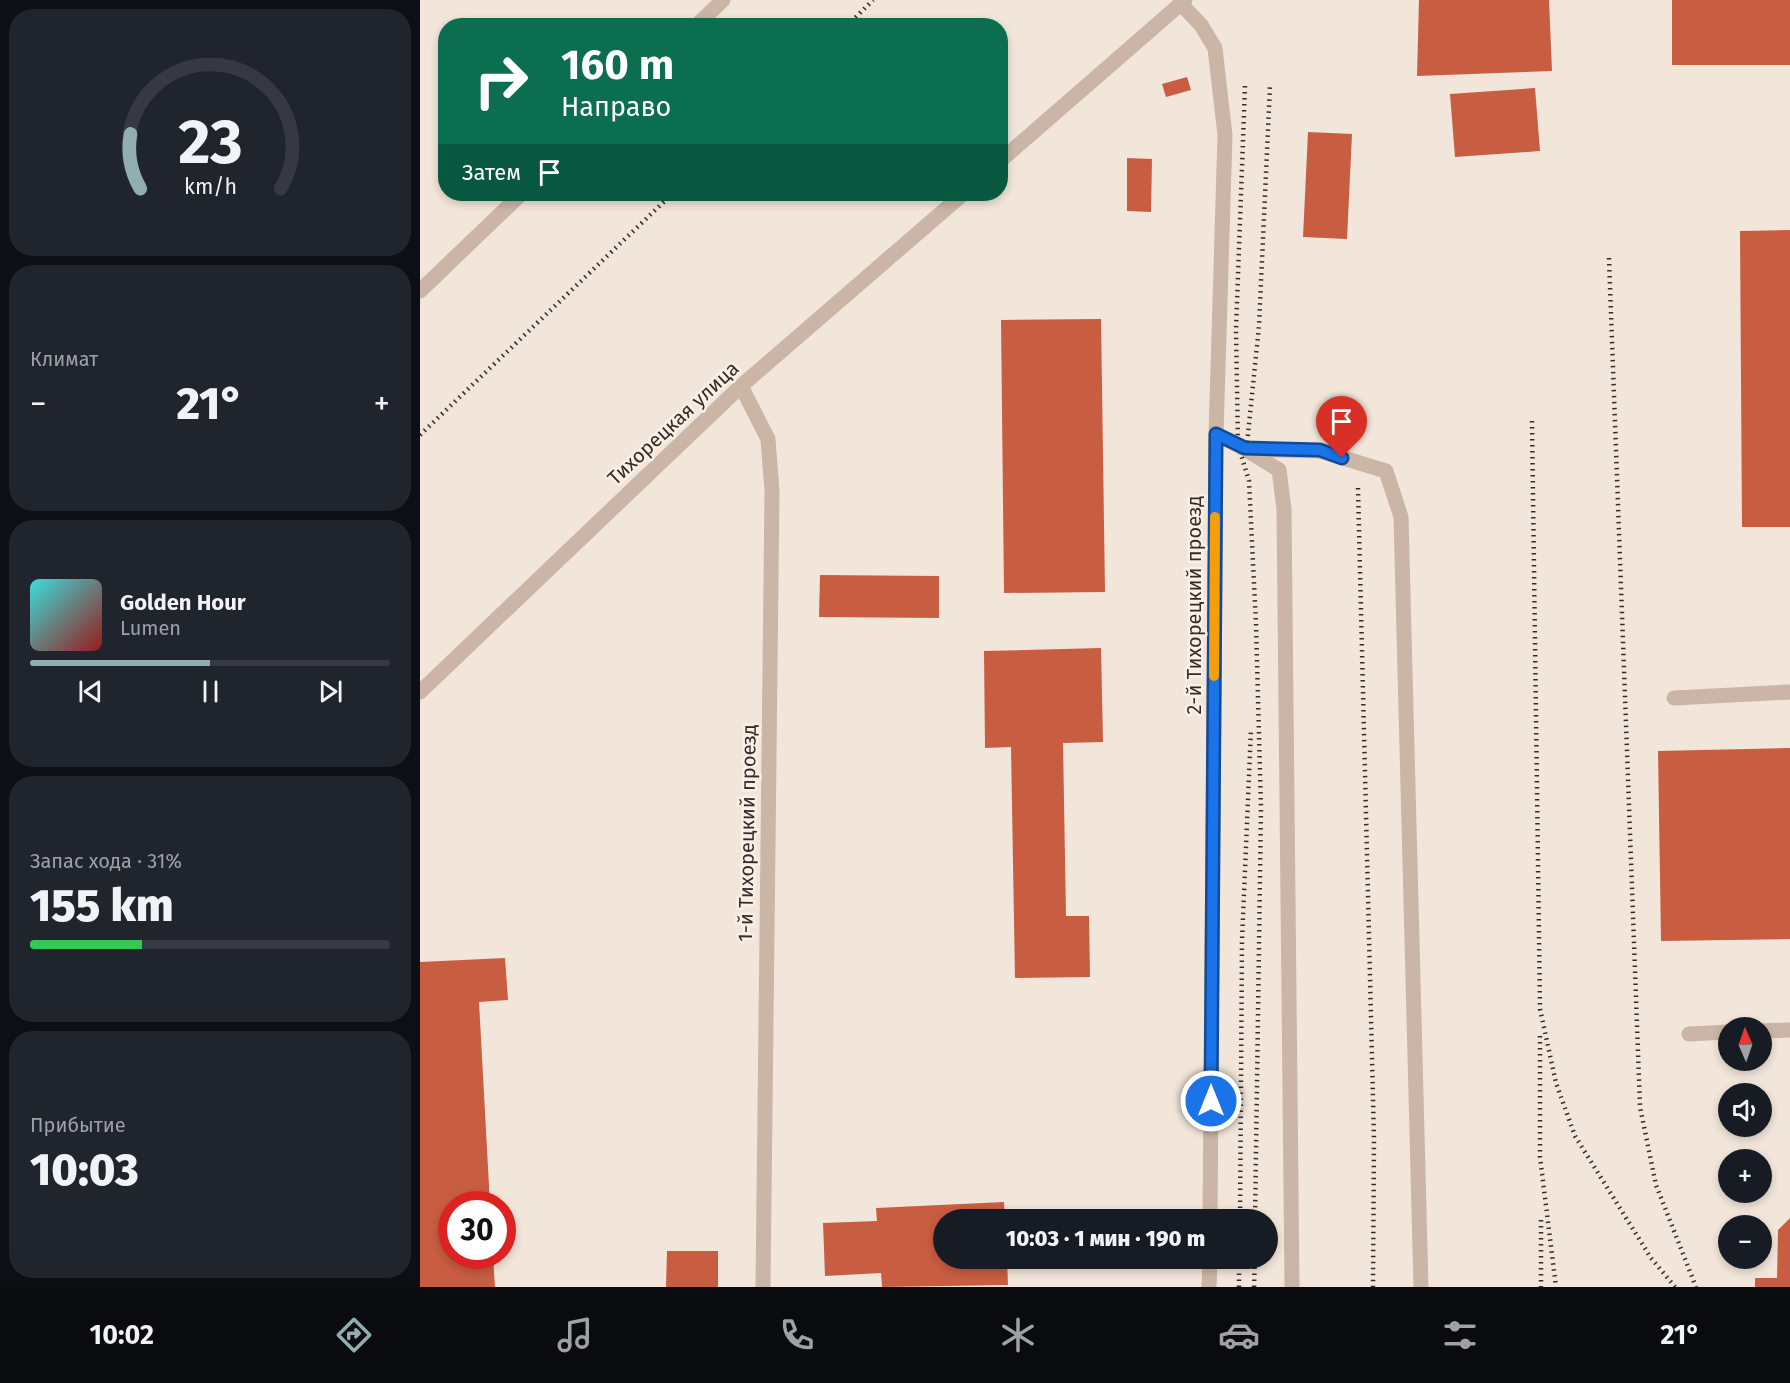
<!DOCTYPE html>
<html lang="ru">
<head>
<meta charset="utf-8">
<style>
	body { margin:0; font-family:"Fira Sans",sans-serif; background:#20242c; color:#f1f3f6; height:100vh; display:flex; flex-direction:column; font-size:22px; white-space:nowrap }
	* { box-sizing:border-box; margin:0 }
	p { font-size:20px; color:#9ea1a6 }
	.icon { flex:none; width:33px; height:33px; fill:none; stroke:currentColor; stroke-width:2; stroke-linecap:round; stroke-linejoin:round }
	.map { position:relative; flex:1; overflow:hidden }
	.panel { display:flex; flex-direction:column; gap:9px; padding:9px; background:#0d0f14; width:420px }
	.panel>* { flex:none }
	.top-card { position:absolute; left:18px; top:18px; width:570px; height:183px; border-radius:24px; box-shadow:0 3px 9px #0003; background:#0b6e4f; color:#fff; overflow:hidden }
	.needle { width:39px; rotate:358deg }
	.fabs { position:absolute; left:1298px; top:1017px; display:grid; gap:12px }
	.fabs a { display:grid; place-items:center; width:54px; height:54px; border-radius:50%; background:#171b24; box-shadow:0 3px 9px #0003; font-size:30px }
	.speed { position:absolute; left:18px; top:1191px; display:flex; gap:12px; font-size:30px; font-weight:700; text-align:center }
	.speed>* { display:grid; place-content:center; width:78px; height:78px; border-radius:50%; background:#171b24; box-shadow:0 3px 9px #0003; line-height:1 }
	.speed .limit { border:9px solid #d22; background:#fff; color:#111 }
	.pin { position:absolute; display:grid; place-items:center; width:51px; height:51px; color:#fff; margin:-62px -26px; border-radius:50% 50% 50% 0; rotate:-45deg; box-shadow:0 0 6px #0007 }
	.pin .icon { rotate:45deg }
	.me { position:absolute; width:66px; margin:-33px; rotate:0deg; stroke-linejoin:round; filter:drop-shadow(0 0 4px #0008) }
	.turn { display:flex; align-items:center; gap:21px; height:126px; padding:0 24px; font-size:27px }
	.turn .icon { width:78px; height:78px; stroke-width:2.5 }
	.turn b { display:block; font-size:42px; line-height:51px }
	.then { display:flex; align-items:center; height:57px; padding:0 24px; background:#0003; gap:12px; font-size:22px }
	.big { font-size:45px; font-weight:800; line-height:1.1 }
	.panel .widget { flex:1; display:flex; flex-direction:column; justify-content:center; gap:9px; min-width:0; padding:0 21px; border-radius:24px; background:#20242c }
	.panel .dial { align-items:center; gap:0 }
	.dial svg { height:156px; overflow:visible; fill:none; stroke:#363941; stroke-width:7; stroke-linecap:round; text-anchor:middle }
	.dial text { fill:#f1f3f6; stroke:none }
	.song { display:flex; align-items:center; gap:18px }
	.cover { width:72px; height:72px; border-radius:9px; background:linear-gradient(135deg,hsl(180 70% 55%),hsl(0 70% 35%)) }
	.played { height:6px; border-radius:3px; background:linear-gradient(90deg,#91adaf 50%,#363941 50%) }
	.keys { display:flex; justify-content:space-around; direction:ltr }
	.heat { display:flex; justify-content:space-between; align-items:center; font-size:33px; direction:ltr }
	.charge { height:9px; border-radius:4px; background:linear-gradient(90deg,#34c759 31%,#363941 0) }
	.trip { position:absolute; left:513px; top:1209px; width:345px; height:60px; border-radius:30px; background:#171b24; box-shadow:0 3px 9px #0003; font-weight:800; line-height:60px; text-align:center }
	.dock { display:flex; height:96px; justify-content:space-around; align-items:center; background:#090b0e; color:#9ea1a6 }
	.dock .icon { width:42px; height:42px }
	.dock .on { color:#91adaf }
	.dock b { font-size:27px; color:#f1f3f6 }
	main { display:flex; flex:1; min-height:0 }
	.map>svg:first-child { display:block }
	.building { fill:#c85d42 }
	.lines { fill:none; stroke-linecap:round; stroke-linejoin:round }
	.minor { stroke:#cab5a6; stroke-width:15 }
	.rail { stroke:#362b27; stroke-width:4.5; stroke-dasharray:1.5 4.5; stroke-linecap:butt }
	.route-casing { stroke:#114b97; stroke-width:15 }
	.route { stroke:#1a73e8; stroke-width:10 }
	.slow { stroke:#f59e0b; stroke-width:10 }
	.labels { text-anchor:middle; dominant-baseline:central; stroke-width:5; stroke-linejoin:round; paint-order:stroke }
	.street-label { font-size:20px; fill:#362b27; stroke:#faf0e7 }
</style>
</head>
<body>
<main>
<section class="panel">
<div class="widget dial"><svg viewBox="0 0 100 80">
<path d="M14 69A42 42 0 1 1 86 69"/>
<path d="M14 69A42 42 0 0 1 9 41" stroke="#91adaf"/>
<text x="50" y="56" font-size="32" font-weight="700">23</text>
<text x="50" y="72" font-size="11">km/h</text>
</svg></div>
<div class="widget"><p>Климат</p>
<div class="heat"><a>−</a><b class="big">21°</b><a>+</a></div>
</div>
<div class="widget">
<div class="song"><i class="cover"></i><div><b>Golden Hour</b><p>Lumen</p></div></div>
<div class="played"></div>
<div class="keys"><svg class="icon" aria-label="previous" viewBox="0 0 24 24"><path d="M18 5L8 12l10 7zM5 5v14"/></svg><svg class="icon" aria-label="pause" viewBox="0 0 24 24"><path d="M8 5v14M16 5v14"/></svg><svg class="icon" aria-label="next" viewBox="0 0 24 24"><path d="M6 5l10 7-10 7zM19 5v14"/></svg></div>
</div>
<div class="widget"><p>Запас хода · 31%</p><b class="big">155 km</b><div class="charge"></div></div>
<div class="widget"><p>Прибытие</p><b class="big">10:03</b></div>
</section>
<div class="map">
<svg width="1370" height="1287" viewBox="0 0 1370 1287">
	<rect width="100%" height="100%" fill="#f2e6da"/>
	<!-- building -->
	<g class="building">
		<path d="M999 0H1129L1132 71 997 76Z"/>
		<rect x="1252" y="0" width="118" height="65"/>
		<path d="M767 77 771 90 746 97 742 84Z"/>
		<path d="M1115 88 1120 151 1035 157 1030 94Z"/>
		<path d="M888 132 932 134 927 239 883 237Z"/>
		<path d="M707 158 732 159 731 212 707 211Z"/>
		<path d="M1370 230V527H1322L1320 231Z"/>
		<path d="M681 319 685 592 584 593 581 320Z"/>
		<path d="M400 575 519 576V618L399 617Z"/>
		<path d="M681 648 683 742 643 743 646 916H669L670 977 595 978 591 747 565 748 564 651Z"/>
		<path d="M1370 748V939L1241 941 1238 751Z"/>
		<path d="M85 958 88 1000 59 1002 70 1204H32V1256H73L75 1287H0V962Z"/>
		<path d="M584 1202 585 1220H524V1258H587L588 1285 462 1287 461 1273 405 1276 403 1223 457 1221 456 1208Z"/>
		<path d="M1370 1218V1287H1335V1278H1357L1358 1230Z"/>
		<path d="M247 1251H298V1287H246Z"/>
	</g>
	<g class="lines">
		<!-- minor -->
		<g class="minor">
			<path d="M761 4 781 25 795 48 805 135 796 434 790 1220"/>
			<path d="M276 26 303 0"/>
			<path d="M580 161 765 0"/>
			<path d="M0 291 101 194"/>
			<path d="M321 386 348 439 352 491 343 1287"/>
			<path d="M796 434 825 449 859 470 864 509 872 1287"/>
			<path d="M825 449 900 451 966 471 981 517 1001 1287"/>
			<path d="M0 692 321 386 543 194"/>
			<path d="M1254 698 1370 692"/>
			<path d="M1341 1031 1370 1030"/>
			<path d="M1269 1034 1308 1032"/>
			<path d="M789 1287 790 1258"/>
		</g>
		<!-- rail -->
		<g class="rail">
			<path d="M427 26 453 0"/>
			<path d="M825 86 816 329 818 445 829 481 836 624 841 808 835 1220"/>
			<path d="M1189 258 1220 1107 1236 1185 1276 1287"/>
			<path d="M1112 421 1120 1009 1136 1083 1155 1136 1231 1258 1255 1287"/>
			<path d="M0 435 252 194"/>
			<path d="M826 454 839 326 850 86"/>
			<path d="M938 488 954 1139 953 1287"/>
			<path d="M1120 1036V1157L1136 1287"/>
			<path d="M820 1220 822 941 831 729"/>
			<path d="M1121 1220V1287"/>
			<path d="M819 1287V1258"/>
			<path d="M834 1287 835 1258"/>
		</g>
	</g>
	<g class="lines">
		<!-- route casing -->
		<g class="route-casing">
			<path id="route" d="M791 1101 796 434 825 448 900 450 922 458"/>
		</g>
		<!-- route -->
		<use href="#route" class="route"/>
		<!-- slow -->
		<path class="slow" d="M794 676 795 517"/>
	</g>
	<g class="labels">
		<!-- street labels -->
		<g class="street-label">
			<text transform="translate(253 423) rotate(-43)">Тихорецкая улица</text>
			<text transform="translate(774 605) rotate(-90)">2-й Тихорецкий проезд</text>
			<text transform="translate(327 833) rotate(-89)">1-й Тихорецкий проезд</text>
		</g>
	</g>
</svg>
<div class="fabs">
<a><svg class="needle" viewBox="-14 -14 28 28"><path d="M0-13l5 13h-10z" fill="#e53935"/><path d="M0 13l5-13h-10z" fill="#9ea1a6"/></svg></a>
<a><svg class="icon" aria-label="sound" viewBox="0 0 24 24"><path d="M4 9h4l5-4v14l-5-4H4zM17 9q2 3 0 6"/></svg></a>
<a>+</a>
<a>−</a>
</div>
<div class="speed"><div class="limit">30</div></div>
<div class="pin" style="left:922px;top:458px;background:#d93025"><svg class="icon" aria-label="arrive" viewBox="0 0 24 24"><path d="M6 21V4h12l-3 4 3 4H6"/></svg></div>
<svg class="me" style="left:791px;top:1101px" viewBox="-20 -20 40 40"><circle r="17" fill="#1a73e8" stroke="#fff" stroke-width="3"/><path d="M0-11L8 9 0 5-8 9z" fill="#fff"/></svg>
<div class="trip">10:03 · 1 мин · 190 m</div>
<div class="top-card">
<div class="turn"><svg class="icon" aria-label="right" viewBox="0 0 24 24"><path d="M7 20v-9h11M14 6l5 5-5 5"/></svg><div><b>160 m</b>Направо</div></div>
<div class="then">Затем<svg class="icon" aria-label="arrive" viewBox="0 0 24 24"><path d="M6 21V4h12l-3 4 3 4H6"/></svg></div>
</div>
</div>
</main>
<nav class="dock">
<b>10:02</b>
<svg class="icon on" aria-label="directions" viewBox="0 0 24 24"><path d="M12 3l9 9-9 9-9-9zM9 14v-3h6M13 9l2 2-2 2"/></svg>
<svg class="icon" aria-label="music" viewBox="0 0 24 24"><path d="M9 18V5l10-2v13"/><circle cx="6" cy="18" r="3"/><circle cx="16" cy="16" r="3"/></svg>
<svg class="icon" aria-label="phone" viewBox="0 0 24 24"><path d="M5 4h4l2 5-3 2q2 4 5 5l2-3 5 2v4C11 20 4 13 5 4z"/></svg>
<svg class="icon" aria-label="climate" viewBox="0 0 24 24"><path d="M12 3v18M4 7l16 10M4 17L20 7"/></svg>
<svg class="icon" aria-label="car" viewBox="0 0 24 24"><path d="M5 17H2v-5l4-1 3-4h7l3 4 3 1v5h-3M9 17h6M6 11h13"/><circle cx="7" cy="17" r="2"/><circle cx="17" cy="17" r="2"/></svg>
<svg class="icon" aria-label="filters" viewBox="0 0 24 24"><path d="M4 7h16M4 17h16"/><circle cx="9" cy="7" r="2"/><circle cx="15" cy="17" r="2"/></svg>
<b>21°</b>
</nav>
</body>
</html>
